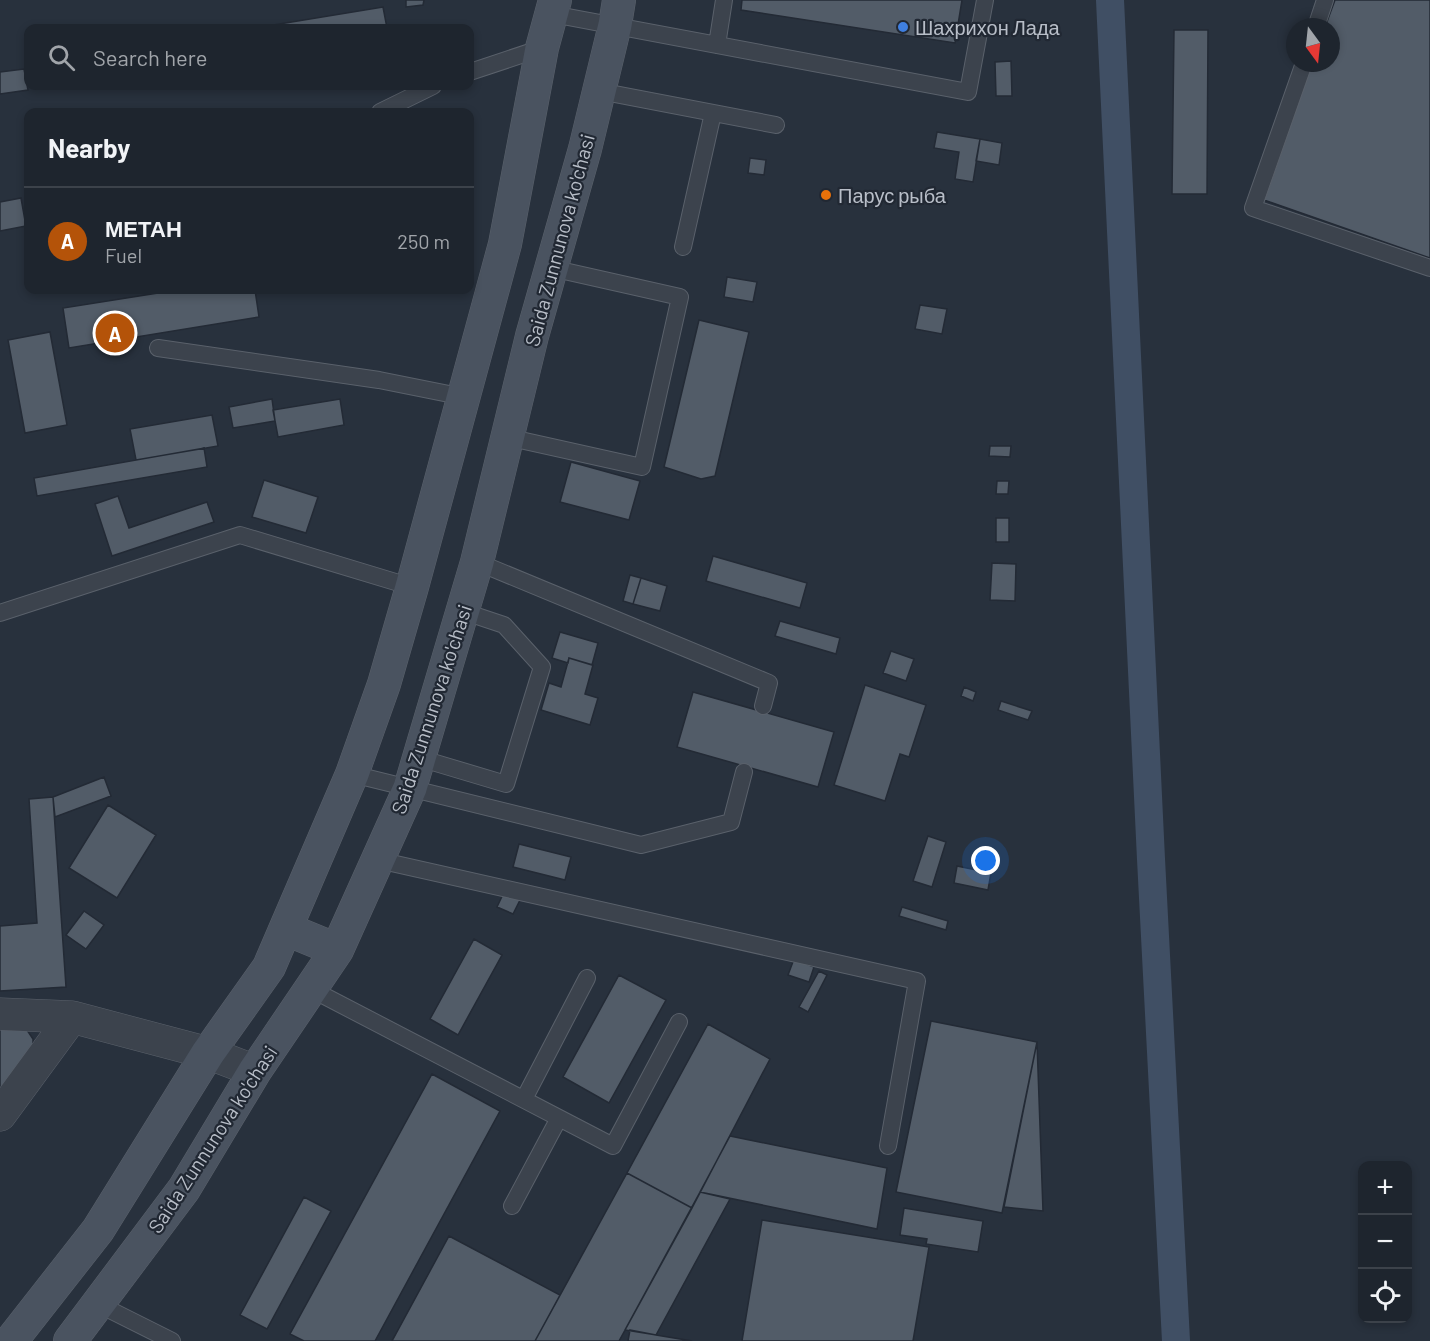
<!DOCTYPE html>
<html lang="en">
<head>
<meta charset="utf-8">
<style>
	:root { --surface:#1e252e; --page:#2b313a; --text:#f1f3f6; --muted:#a1a5aa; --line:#3c424a; --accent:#b45309 }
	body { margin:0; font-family:Barlow,sans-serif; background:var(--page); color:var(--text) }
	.controls { position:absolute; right:18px; bottom:18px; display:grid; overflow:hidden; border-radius:12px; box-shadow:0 3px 9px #0003 }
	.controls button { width:54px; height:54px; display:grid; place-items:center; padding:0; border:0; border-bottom:2px solid var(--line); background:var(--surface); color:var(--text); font:30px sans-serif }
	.compass { position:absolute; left:1286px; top:18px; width:54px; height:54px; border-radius:50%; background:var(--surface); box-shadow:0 3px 9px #0003; rotate:165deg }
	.you { position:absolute; left:986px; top:861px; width:21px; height:21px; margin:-15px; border:4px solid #fff; border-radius:50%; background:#1a73e8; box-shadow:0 0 0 9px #1a73e833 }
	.badge { display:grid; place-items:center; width:39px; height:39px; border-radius:50%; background:var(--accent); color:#fff; font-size:20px; font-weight:700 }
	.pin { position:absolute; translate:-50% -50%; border:3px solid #fff; box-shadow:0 2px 6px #0006 }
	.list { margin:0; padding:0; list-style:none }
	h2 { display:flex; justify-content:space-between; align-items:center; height:78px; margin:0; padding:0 24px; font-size:26px }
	h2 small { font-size:20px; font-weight:400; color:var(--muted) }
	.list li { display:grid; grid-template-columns:39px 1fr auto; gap:18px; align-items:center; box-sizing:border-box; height:108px; padding:0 24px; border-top:2px solid var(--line) }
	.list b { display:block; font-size:22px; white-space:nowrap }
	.list p { margin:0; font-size:20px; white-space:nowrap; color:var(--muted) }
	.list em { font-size:20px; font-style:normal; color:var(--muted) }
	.icon { flex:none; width:33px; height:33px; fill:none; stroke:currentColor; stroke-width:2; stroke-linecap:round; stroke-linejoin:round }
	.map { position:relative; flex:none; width:1430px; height:1341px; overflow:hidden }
	.search { position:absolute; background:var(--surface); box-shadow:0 3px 9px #0003; left:24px; top:24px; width:450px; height:66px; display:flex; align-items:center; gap:15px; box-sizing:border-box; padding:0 21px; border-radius:12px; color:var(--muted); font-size:22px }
	.panel { position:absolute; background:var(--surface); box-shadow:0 3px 9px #0003; left:24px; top:108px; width:450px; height:186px; border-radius:12px }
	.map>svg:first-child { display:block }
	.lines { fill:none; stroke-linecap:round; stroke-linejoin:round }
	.canal { stroke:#404f64; stroke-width:28 }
	.building { fill:#525c68; stroke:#232a35; stroke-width:1.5 }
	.service-casing { stroke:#5a616b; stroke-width:18 }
	.minor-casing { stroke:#5a616b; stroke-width:33 }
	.secondary-casing { stroke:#5a616b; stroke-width:34 }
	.service { stroke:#3c434d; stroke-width:16 }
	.minor { stroke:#3c434d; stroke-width:32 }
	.secondary { stroke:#4a5360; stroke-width:33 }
	.shop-dot { fill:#3f7fe0; stroke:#212833; stroke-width:2 }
	.food-dot { fill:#e8710a; stroke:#212833; stroke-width:2 }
	.labels { text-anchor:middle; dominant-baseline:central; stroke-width:4.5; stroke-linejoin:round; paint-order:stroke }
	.poi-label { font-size:20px; fill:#b8bec8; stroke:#212833; text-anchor:start }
	.street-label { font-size:20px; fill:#b8bec8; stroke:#212833 }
</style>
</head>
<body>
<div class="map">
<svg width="1430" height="1341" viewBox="0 0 1430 1341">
	<rect width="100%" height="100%" fill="#28313d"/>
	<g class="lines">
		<path class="canal" d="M1110,0L1151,859L1176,1341"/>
	</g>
	<path class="building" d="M406,0H424L423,5L406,7Z
		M742,0H962L955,43L741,10Z
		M1335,0H1430V258L1264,200L1312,63H1331V27H1325Z
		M383,7L387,28H255Z
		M1174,30H1208L1207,194H1172Z
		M1011,61L1012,96H996L995,62Z
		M24,69L28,90L0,94V72Z
		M937,132L980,139L973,182L955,179L959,152L934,148Z
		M980,139L1002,143L999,165L976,161Z
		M750,158L766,160L764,175L748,173Z
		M21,198L26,226L0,231V202Z
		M727,277L757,282L753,302L724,297Z
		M177,290H255L259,317L69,348L63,308Z
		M920,305L947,309L942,334L915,329Z
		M699,320L749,332L715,476L701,479L664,467Z
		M50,332L67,425L25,433L8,340Z
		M272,399L275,421L233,428L229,407Z
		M340,399L344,425L278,437L273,410Z
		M212,415L218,446L136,460L130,429Z
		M990,446H1011L1010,457L989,456Z
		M204,448L207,467L37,496L34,478Z
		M571,462L640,481L629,520L560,502Z
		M264,480L318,497L306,533L252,517Z
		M997,481H1009L1008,494H996Z
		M118,496L129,528L207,502L214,522L112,556L95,504Z
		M996,518H1009V542H996Z
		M713,556L807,583L800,608L706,581Z
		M992,563L1016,564L1015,601L990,600Z
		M630,575L641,578L633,604L623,601Z
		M641,578L667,586L660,611L633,604Z
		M780,621L840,638L836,654L775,636Z
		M560,632L598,643L592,665L569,658L568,663L552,658Z
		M891,651L914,659L906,681L883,673Z
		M569,658L593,665L585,694L598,698L590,725L541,710L549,683L561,687Z
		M865,685L926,705L909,757L900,754L885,801L834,785Z
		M964,687L976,692L973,701L961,696Z
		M693,692L834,732L818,787L677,747Z
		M1001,701L1032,711L1028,720L998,710Z
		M104,777L111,796L55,817L53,797Z
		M53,797L66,987L0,991V926L37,923L29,799Z
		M108,805L156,835L117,898L69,868Z
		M928,836L946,842L932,887L913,881Z
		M519,844L571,857L565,880L513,867Z
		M957,866L991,873L988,890L954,883Z
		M505,890L521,898L513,914L497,907Z
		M902,907L948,921L946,930L899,916Z
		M84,911L104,925L86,949L66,935Z
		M474,939L502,955L458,1035L430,1019Z
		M794,959L814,967L809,982L788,975Z
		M819,971L827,975L808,1012L799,1007Z
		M619,975L666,1000L609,1103L563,1077Z
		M931,1021L1037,1042L1002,1213L896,1192Z
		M0,1024L25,1027L33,1039V1049L0,1093Z
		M708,1024L770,1059L692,1208L627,1173Z
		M1037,1042L1043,1211L1004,1207Z
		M432,1074L500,1111L375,1341H304L290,1334Z
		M730,1136L887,1168L877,1229L700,1192Z
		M627,1173L692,1208L619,1341H535Z
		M700,1192L730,1199L656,1335L625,1330Z
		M304,1197L331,1211L267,1329L240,1315Z
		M904,1208L983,1221L978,1252L926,1244L927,1239L900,1235Z
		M762,1220L929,1247L913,1341H742Z
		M449,1236L560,1295L535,1341H392Z
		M630,1330L656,1335L692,1341H628Z"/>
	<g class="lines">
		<g class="service-casing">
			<path id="service" d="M552,14L968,92L985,0
				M1316,27L1325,0
				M717,45L724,0
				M1304,63L1253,208L1430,268
				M470,72L542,48
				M599,91L776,125
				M380,112L433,86
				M683,247L713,113
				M158,348L379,380L464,397
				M507,437L642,467L680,297L551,268
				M477,562L769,683L763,706
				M0,613L240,535L412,587
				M419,758L506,784L542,667L504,625L462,611
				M352,774L641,845L731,822L744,772
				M378,860L917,981L888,1146
				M311,989L613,1146L679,1022
				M524,1099L587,978
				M512,1206L559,1118
				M98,1304L172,1341"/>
		</g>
		<g class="minor-casing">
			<path id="minor" d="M0,1014L72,1017
				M0,1115L72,1017L208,1053L255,1071"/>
		</g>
		<g class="secondary-casing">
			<path id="secondary" d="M286,929L337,950
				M11,1341L98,1230L208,1053L269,967L352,774L384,684L412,587L505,244L542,48L555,0
				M70,1341L184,1189L255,1071L337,950L410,788L477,562L532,336L585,149L615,25L619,0"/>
		</g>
		<use href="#service" class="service"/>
		<use href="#minor" class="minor"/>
		<use href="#secondary" class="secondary"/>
	</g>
	<circle class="shop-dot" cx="903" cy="27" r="6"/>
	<circle class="food-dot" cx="826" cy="195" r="6"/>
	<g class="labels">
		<g class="poi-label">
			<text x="915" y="27">Шахрихон Лада</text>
			<text x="838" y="195">Парус рыба</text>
		</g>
		<g class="street-label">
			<text transform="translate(559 240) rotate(-75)">Saida Zunnunova ko'chasi</text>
			<text transform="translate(431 709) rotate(-72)">Saida Zunnunova ko'chasi</text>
			<text transform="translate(212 1139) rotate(-57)">Saida Zunnunova ko'chasi</text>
		</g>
	</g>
</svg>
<div class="controls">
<button>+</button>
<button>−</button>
<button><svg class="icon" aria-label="locate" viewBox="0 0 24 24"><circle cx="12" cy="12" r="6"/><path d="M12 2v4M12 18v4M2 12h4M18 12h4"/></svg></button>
</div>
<svg class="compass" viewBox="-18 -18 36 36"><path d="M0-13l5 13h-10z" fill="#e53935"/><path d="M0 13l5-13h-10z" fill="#a1a5aa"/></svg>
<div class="you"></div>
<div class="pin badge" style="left:115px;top:333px">A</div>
<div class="search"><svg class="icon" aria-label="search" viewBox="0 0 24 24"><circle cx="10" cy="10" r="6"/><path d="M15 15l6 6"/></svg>Search here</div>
<section class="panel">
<h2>Nearby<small></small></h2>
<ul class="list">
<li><span class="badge">A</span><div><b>МЕТАН</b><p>Fuel</p></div><em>250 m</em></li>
</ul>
</section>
</div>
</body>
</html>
